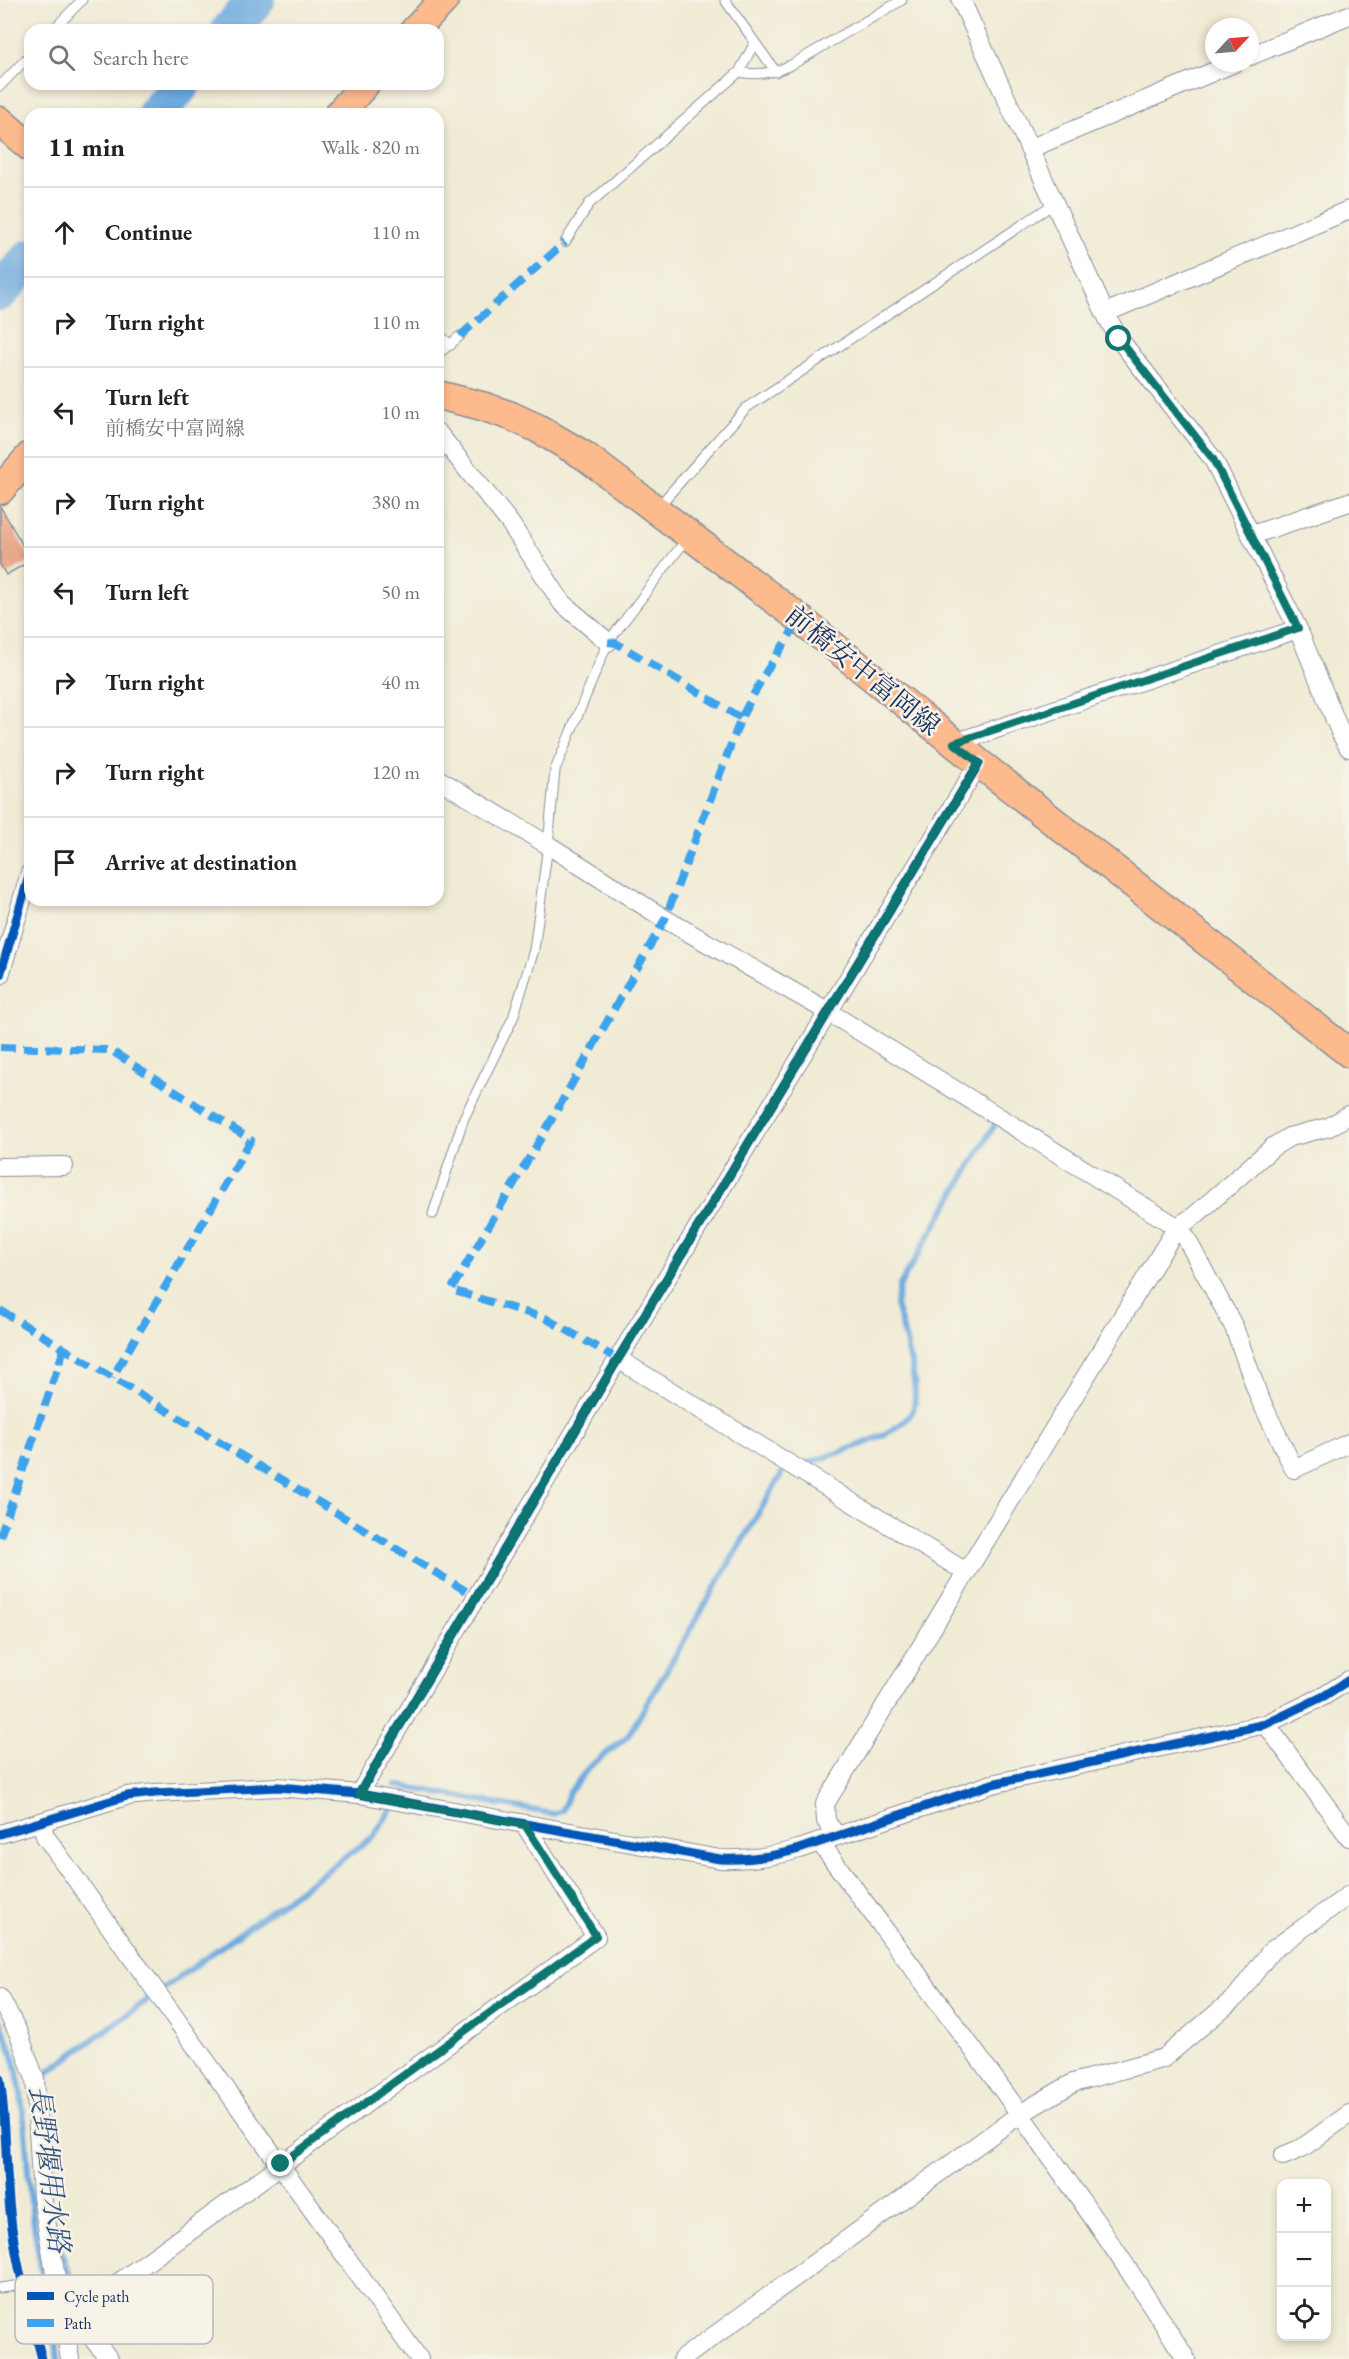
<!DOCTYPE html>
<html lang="en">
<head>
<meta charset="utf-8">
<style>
	:root { --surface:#fff; --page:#f2f2f2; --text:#222; --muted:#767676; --line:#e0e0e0 }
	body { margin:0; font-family:"EB Garamond","Noto Serif JP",serif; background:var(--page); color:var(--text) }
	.controls { position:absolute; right:18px; bottom:18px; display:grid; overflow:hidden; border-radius:12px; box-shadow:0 3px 9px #0003 }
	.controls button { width:54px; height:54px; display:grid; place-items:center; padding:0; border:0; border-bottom:2px solid var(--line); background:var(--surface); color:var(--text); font:30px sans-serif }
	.compass { position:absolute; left:1205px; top:18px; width:54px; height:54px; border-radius:50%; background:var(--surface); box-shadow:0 3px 9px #0003; rotate:64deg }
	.stop { position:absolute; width:18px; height:18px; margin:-14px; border:4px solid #0f766e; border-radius:50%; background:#fff }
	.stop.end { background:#0f766e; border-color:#fff; box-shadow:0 2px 6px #0008 }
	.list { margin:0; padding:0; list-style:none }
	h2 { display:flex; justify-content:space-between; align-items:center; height:78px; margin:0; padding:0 24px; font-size:26px }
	h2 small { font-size:20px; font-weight:400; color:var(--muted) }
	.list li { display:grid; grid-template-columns:39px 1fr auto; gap:18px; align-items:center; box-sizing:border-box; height:90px; padding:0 24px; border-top:2px solid var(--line) }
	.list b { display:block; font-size:22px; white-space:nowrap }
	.list p { margin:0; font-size:20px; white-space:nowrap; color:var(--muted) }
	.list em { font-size:20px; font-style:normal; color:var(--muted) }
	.icon { flex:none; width:33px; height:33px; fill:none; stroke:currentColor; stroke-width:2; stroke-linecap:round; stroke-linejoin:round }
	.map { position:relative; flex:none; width:1349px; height:2359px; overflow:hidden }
	.search { position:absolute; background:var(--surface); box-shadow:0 3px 9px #0003; left:24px; top:24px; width:420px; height:66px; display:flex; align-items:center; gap:15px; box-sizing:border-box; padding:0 21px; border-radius:18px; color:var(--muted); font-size:22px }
	.panel { position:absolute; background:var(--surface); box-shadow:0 3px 9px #0003; left:24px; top:108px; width:420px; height:798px; border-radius:18px }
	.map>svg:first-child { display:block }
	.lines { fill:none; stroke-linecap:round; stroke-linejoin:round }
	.stream { stroke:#6daadf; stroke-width:6 }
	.river { stroke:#6daadf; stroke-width:38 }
	.building { fill:#e8a98a }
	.service-casing { stroke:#868d99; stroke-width:11 }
	.minor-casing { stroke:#868d99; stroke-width:20 }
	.primary-casing { stroke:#868d99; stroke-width:31 }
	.service { stroke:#fff; stroke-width:9 }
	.minor { stroke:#fff; stroke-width:18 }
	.primary { stroke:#fcba8d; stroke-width:28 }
	.quiet { stroke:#3da3ed; stroke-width:8; stroke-dasharray:15 8; stroke-linecap:butt }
	.cycleway-casing { stroke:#f7f3e8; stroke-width:13 }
	.cycleway { stroke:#0057b8; stroke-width:9 }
	.route { stroke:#0f766e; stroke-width:8 }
	.labels { text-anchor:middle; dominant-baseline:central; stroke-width:5; stroke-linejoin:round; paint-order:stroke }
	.street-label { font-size:27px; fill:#1b2f5e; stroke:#f7f3e8 }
	.water-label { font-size:28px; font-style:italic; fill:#345485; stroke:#f7f3e8 }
	.key { fill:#f7f3e8; stroke:#b5b8bf; stroke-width:1.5 }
	.key-label { font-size:16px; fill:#1b2f5e }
</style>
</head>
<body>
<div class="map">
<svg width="1349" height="2359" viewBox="0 0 1349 2359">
	<rect width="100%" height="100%" fill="#f7f3e8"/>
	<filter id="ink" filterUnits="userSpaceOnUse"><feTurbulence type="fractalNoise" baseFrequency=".0167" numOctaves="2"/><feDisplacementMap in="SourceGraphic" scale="12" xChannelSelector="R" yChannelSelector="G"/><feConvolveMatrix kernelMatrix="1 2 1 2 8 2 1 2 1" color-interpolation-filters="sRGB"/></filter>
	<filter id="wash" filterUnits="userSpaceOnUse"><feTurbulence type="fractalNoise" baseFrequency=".008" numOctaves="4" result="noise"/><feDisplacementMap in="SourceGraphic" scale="24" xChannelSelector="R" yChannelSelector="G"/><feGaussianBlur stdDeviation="1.35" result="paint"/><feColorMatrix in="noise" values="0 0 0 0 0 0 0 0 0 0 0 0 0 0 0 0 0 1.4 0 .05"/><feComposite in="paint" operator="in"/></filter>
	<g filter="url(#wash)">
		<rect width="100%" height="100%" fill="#f0ebd4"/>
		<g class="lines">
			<path class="stream" d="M806,1464C832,1454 898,1437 912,1412C923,1394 902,1326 896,1305L900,1285L994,1126
				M396,1785L553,1814L562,1811L569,1793L588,1768L628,1736L782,1473
				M0,2022C29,2080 23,2147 32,2210C38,2260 49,2310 58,2359
				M48,2146L45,2074L373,1837L391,1809
				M59,2248L78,2295"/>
			<path class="river" d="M230,30L256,0
				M156,114L182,84
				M0,292L30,258"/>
		</g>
		<g id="blocks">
			<path class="building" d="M0,506L30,558V561L6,575L0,564Z"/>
		</g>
	</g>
	<g filter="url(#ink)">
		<use href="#blocks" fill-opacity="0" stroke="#868d99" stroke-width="1.5"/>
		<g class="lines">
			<g class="service-casing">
				<path id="service" d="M725,0L776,72
					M53,30L82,0
					M739,72C758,76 774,73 791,65L902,0
					M0,86L30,55
					M565,242L589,204L739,72L754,44
					M438,334L451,345
					M438,354L460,336
					M657,508L746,408L1055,203
					M433,1214L463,1120L513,1018L534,950L548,845L555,770L608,642L688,537
					M0,2079C7,2123 5,2167 10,2211C15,2261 29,2310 42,2359
					M0,2288L22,2285"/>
			</g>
			<g class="minor-casing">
				<path id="minor" d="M961,0L1105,313L1119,339L1213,459L1298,629L1341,734L1349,748
					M1250,56L1349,15
					M1029,149L1234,63
					M1105,313L1349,210
					M438,433L510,523L562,603L608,642
					M1252,535L1349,502
					M954,743L1298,629
					M438,779L548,845L665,919L827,1011L1177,1227L1185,1236L1234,1327L1259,1397L1294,1469L1349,1443
					M0,975L30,873
					M0,1167L64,1166
					M618,1359L966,1572
					M1266,1724L1349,1837
					M359,1794L618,1359L979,763
					M42,1823L45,1836L419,2359
					M0,1834L127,1796L155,1793L278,1787L359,1794L720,1859C748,1860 772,1857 799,1849L992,1784L1266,1724L1324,1696L1349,1680
					M837,1836L826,1821L825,1804L1177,1227L1193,1217L1273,1147L1289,1137L1329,1127L1349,1115
					M819,1841C945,2012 1074,2180 1186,2359
					M0,1998L19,2034L35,2079L42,2197L70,2359
					M1283,2156L1302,2148L1349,2114
					M74,2315L109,2359
					M63,2317L74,2315L596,1937L525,1825
					M682,2359L1020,2114L1073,2083L1164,2058L1237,1996L1271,1951L1349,1895"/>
			</g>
			<g class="primary-casing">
				<path id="primary" d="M415,30L444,0
					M339,114L365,84
					M0,121L30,147
					M438,395L482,406L511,416L537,428L585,456L800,619L979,763L1349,1053
					M0,490L30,456"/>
			</g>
			<use href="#service" class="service"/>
			<use href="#minor" class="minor"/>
			<use href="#primary" class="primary"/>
			<path class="quiet" d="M460,336L565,242
				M608,642L616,643L741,718
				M0,1047L110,1050L251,1140L112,1378
				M0,1310L476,1597
				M618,1359L545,1318L451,1290L548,1126L665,919L741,718L764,675L800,619
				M0,1537L64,1349"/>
			<g class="cycleway-casing">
				<path id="cycleway" d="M0,975L30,873
					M359,1794L618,1359L979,763
					M0,1834L127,1796L155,1793L278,1787L359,1794L720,1859C748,1860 772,1857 799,1849L992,1784L1266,1724L1324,1696L1349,1680
					M0,2079C7,2123 5,2167 10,2211C15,2261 29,2310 42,2359"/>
			</g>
			<use href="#cycleway" class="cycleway"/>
		</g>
	</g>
	<g class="lines" filter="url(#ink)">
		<path class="route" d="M281,2164L596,1936L525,1825L359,1794L618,1359L979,763L954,743L1298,628L1213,459L1119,339"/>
	</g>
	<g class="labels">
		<g class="street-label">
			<text transform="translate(863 670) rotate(39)">前橋安中富岡線</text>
		</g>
		<g class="water-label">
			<text transform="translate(50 2169) rotate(83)">長野堰用水路</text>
		</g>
	</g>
	<rect x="15" y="2275" width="198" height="69" rx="9" class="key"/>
	<rect x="27" y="2292" width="27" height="8" fill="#0057b8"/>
	<rect x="27" y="2319" width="27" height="8" fill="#3da3ed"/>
	<g class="key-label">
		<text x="64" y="2302">Cycle path</text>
		<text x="64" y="2329">Path</text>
	</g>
</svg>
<div class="controls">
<button>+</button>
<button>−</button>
<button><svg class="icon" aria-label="locate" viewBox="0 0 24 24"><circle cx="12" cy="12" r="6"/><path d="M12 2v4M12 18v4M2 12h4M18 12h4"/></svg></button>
</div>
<svg class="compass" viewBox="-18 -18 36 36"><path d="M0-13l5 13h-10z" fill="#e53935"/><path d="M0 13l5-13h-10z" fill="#767676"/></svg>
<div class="stop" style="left:1119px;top:339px"></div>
<div class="stop end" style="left:281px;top:2164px"></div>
<div class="search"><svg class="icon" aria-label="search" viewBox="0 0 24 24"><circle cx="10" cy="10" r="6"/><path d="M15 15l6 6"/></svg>Search here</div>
<section class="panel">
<h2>11 min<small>Walk · 820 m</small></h2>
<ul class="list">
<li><svg class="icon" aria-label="ahead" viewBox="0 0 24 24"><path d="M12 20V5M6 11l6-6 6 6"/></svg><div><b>Continue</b></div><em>110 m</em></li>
<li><svg class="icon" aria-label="right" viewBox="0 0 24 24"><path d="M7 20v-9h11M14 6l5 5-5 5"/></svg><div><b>Turn right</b></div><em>110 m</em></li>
<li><svg class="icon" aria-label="left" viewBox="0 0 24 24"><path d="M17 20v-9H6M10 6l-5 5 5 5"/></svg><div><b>Turn left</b><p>前橋安中富岡線</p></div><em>10 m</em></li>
<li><svg class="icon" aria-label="right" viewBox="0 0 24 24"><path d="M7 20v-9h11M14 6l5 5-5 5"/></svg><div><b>Turn right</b></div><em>380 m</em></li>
<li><svg class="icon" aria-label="left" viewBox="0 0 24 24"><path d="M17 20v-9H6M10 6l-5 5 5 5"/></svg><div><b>Turn left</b></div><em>50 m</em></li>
<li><svg class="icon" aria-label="right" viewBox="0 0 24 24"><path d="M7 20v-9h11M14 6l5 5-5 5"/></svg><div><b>Turn right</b></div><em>40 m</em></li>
<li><svg class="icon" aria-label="right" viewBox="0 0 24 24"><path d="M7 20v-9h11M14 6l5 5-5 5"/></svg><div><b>Turn right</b></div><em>120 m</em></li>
<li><svg class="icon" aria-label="arrive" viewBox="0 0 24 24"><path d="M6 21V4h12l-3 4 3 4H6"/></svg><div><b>Arrive at destination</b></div></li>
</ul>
</section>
</div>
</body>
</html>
